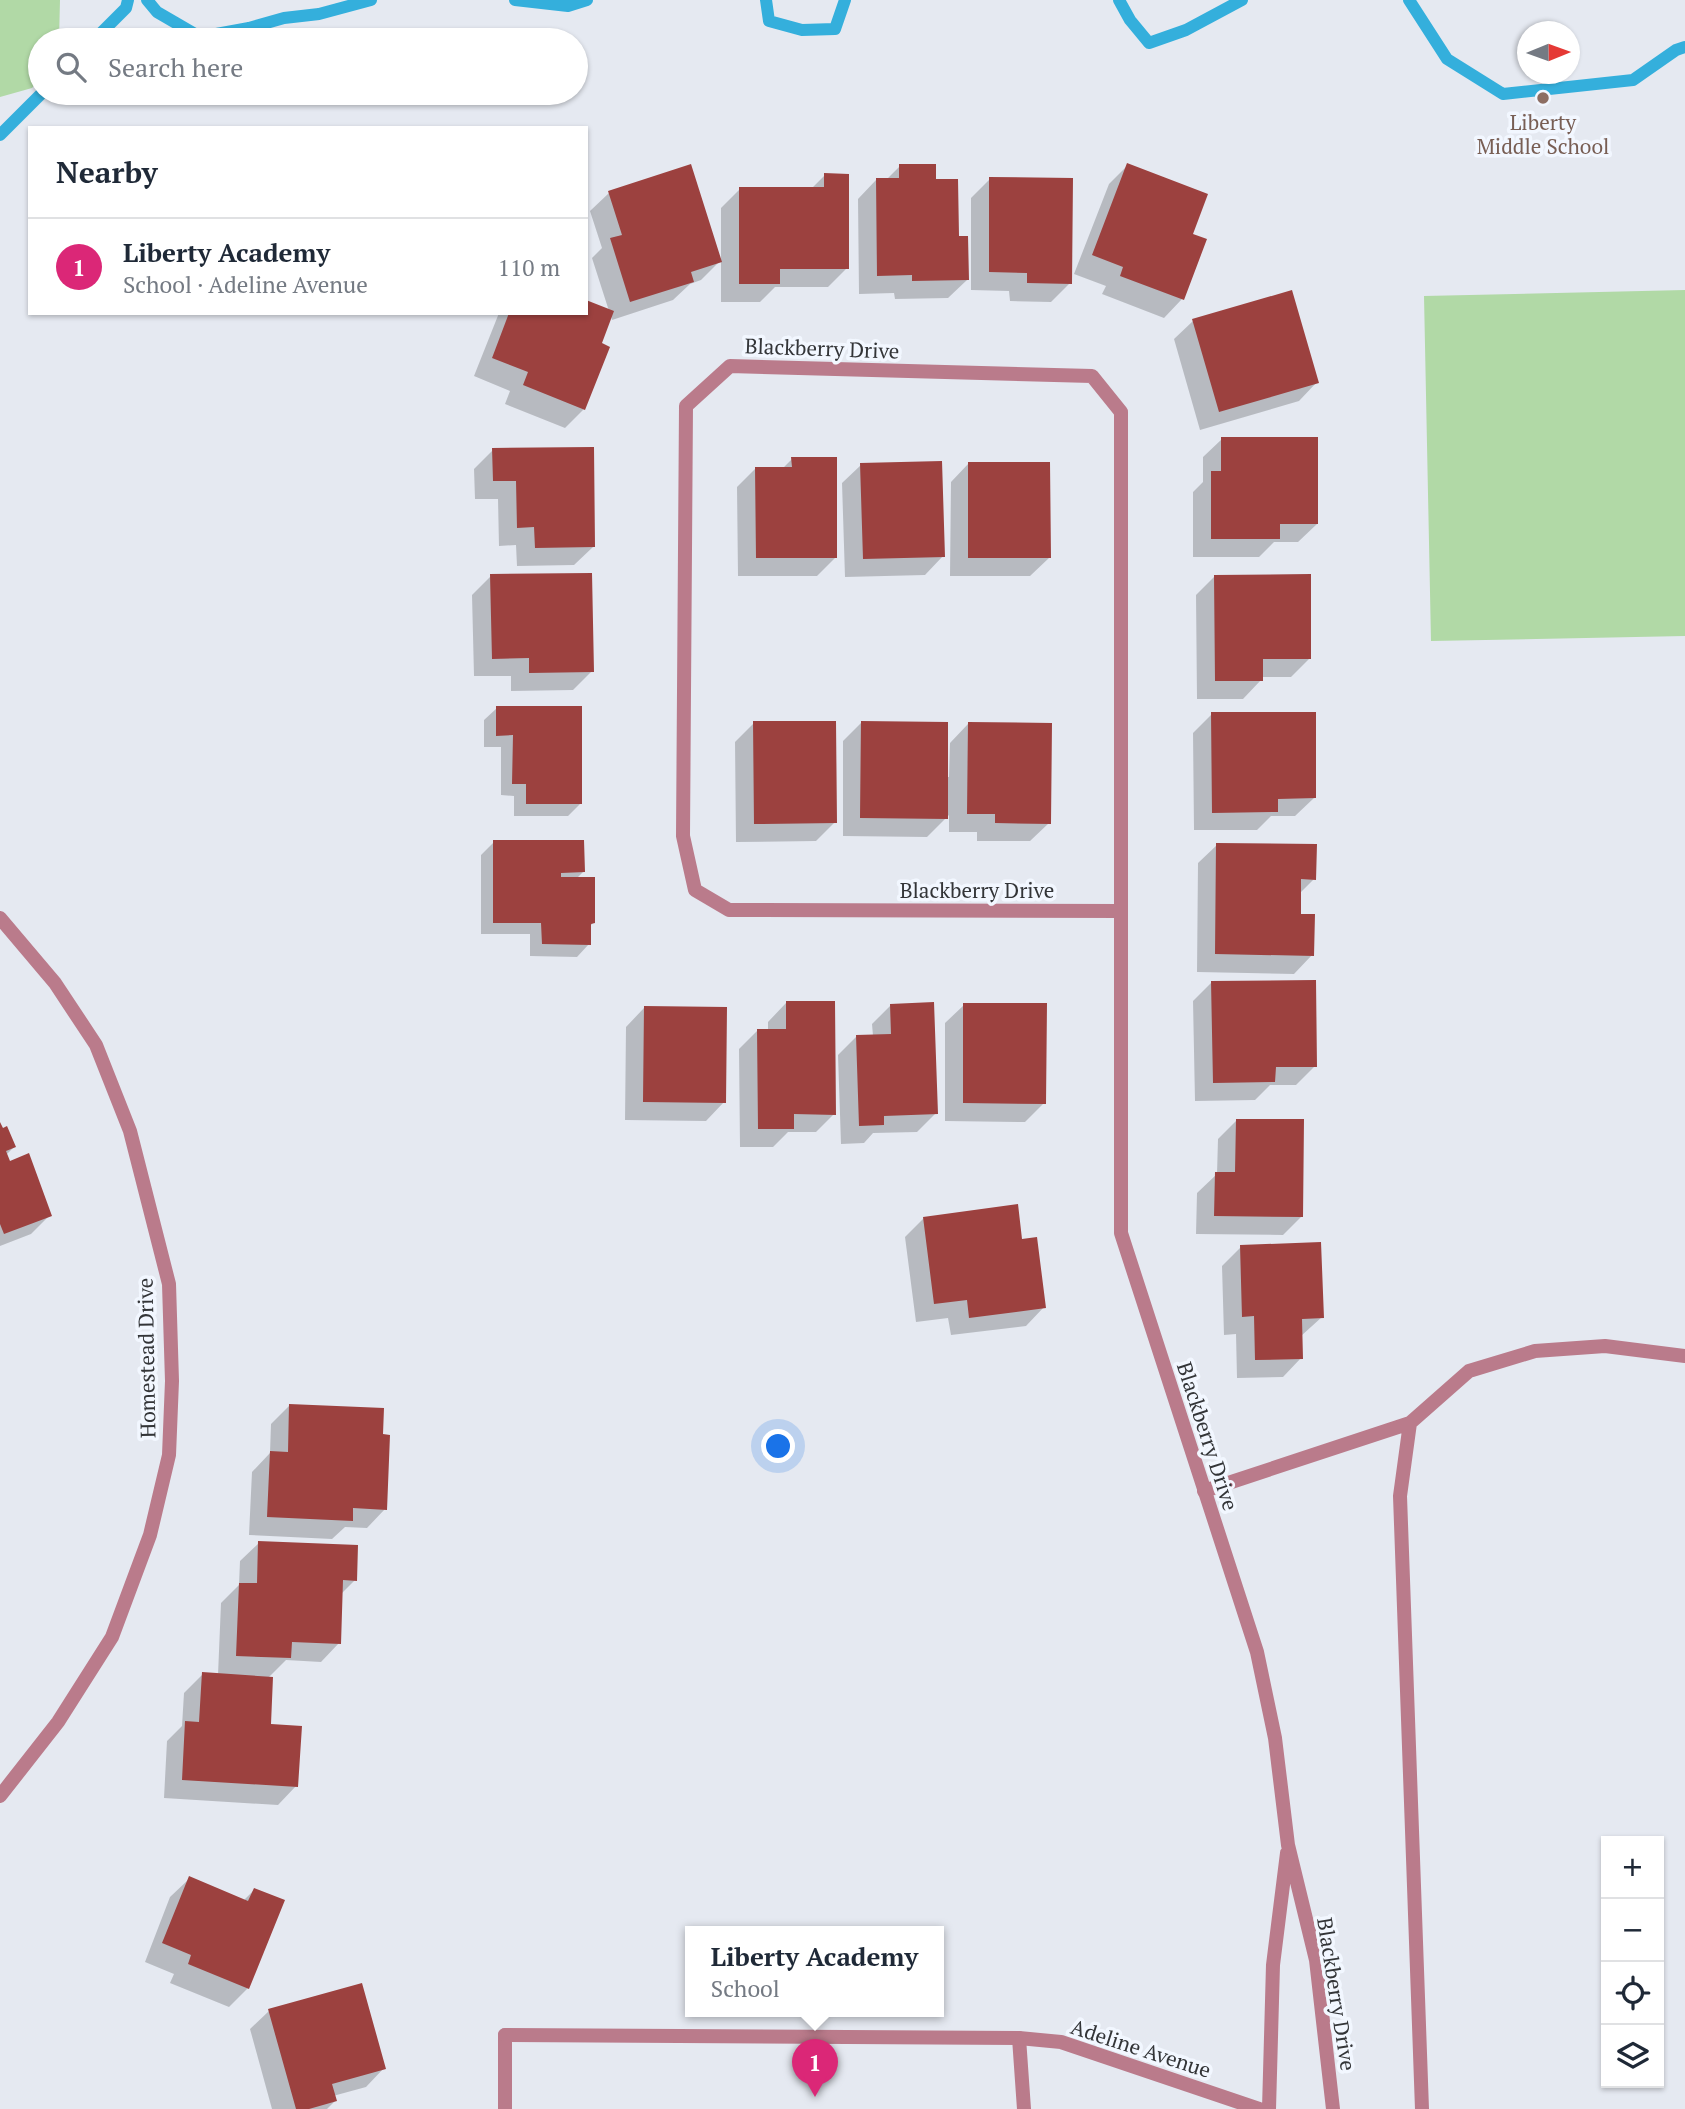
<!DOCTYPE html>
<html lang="en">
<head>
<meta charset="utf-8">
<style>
	:root { --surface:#fff; --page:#f2f2f3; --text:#1f2937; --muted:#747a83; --line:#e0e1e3; --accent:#db2777 }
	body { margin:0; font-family:"PT Serif",serif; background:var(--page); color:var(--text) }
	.controls { position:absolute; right:21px; bottom:21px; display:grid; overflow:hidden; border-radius:0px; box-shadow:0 2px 5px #0004 }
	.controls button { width:63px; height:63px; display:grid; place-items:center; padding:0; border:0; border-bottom:2px solid var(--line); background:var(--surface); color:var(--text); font:35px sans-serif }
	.compass { position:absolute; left:1517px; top:21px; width:63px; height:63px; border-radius:50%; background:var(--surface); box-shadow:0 2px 5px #0004; rotate:89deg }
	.you { position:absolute; left:779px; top:1447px; width:24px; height:24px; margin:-18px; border:5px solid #fff; border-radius:50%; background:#1a73e8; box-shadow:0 0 0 10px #1a73e833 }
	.badge { display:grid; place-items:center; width:46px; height:46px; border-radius:50%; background:var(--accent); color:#fff; font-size:23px; font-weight:700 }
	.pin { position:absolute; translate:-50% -58px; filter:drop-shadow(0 2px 4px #0008) }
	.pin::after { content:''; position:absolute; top:37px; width:24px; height:21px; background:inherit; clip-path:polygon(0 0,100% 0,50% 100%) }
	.popup { position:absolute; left:685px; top:1926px; width:259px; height:91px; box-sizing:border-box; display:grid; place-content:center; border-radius:0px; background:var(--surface); filter:drop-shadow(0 2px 5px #0005); font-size:23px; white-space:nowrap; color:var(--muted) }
	.popup b { font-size:26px; color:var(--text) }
	.popup::after { content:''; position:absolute; left:50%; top:100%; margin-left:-14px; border:14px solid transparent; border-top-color:var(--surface) }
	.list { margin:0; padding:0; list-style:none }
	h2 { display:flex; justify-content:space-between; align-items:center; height:91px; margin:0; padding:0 28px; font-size:30px }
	h2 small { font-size:23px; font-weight:400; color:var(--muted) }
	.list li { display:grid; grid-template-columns:46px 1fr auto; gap:21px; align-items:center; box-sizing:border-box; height:98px; padding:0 28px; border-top:2px solid var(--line) }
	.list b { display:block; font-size:26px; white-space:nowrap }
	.list p { margin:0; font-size:23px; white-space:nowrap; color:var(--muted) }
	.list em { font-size:23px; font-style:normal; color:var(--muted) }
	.icon { flex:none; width:38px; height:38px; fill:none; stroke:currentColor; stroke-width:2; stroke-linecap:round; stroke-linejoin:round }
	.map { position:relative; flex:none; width:1685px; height:2109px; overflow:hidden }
	.search { position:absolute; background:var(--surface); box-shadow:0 2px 5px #0004; left:28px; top:28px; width:560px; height:77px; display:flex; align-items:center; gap:18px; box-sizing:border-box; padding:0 24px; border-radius:38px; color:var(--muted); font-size:26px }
	.panel { position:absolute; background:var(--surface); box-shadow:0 2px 5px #0004; left:28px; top:126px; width:560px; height:189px; border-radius:0px }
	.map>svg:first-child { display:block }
	.green { fill:#b1d9a6 }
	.shadow { fill:#0003 }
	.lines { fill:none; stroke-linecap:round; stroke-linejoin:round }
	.stream { stroke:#34afdc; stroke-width:12 }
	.building { fill:#9c413f }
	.service { stroke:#ba7b8b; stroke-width:14 }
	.minor { stroke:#ba7b8b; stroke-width:14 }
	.education-dot { fill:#8d6e63; stroke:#f2f7ff; stroke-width:2.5 }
	.labels { text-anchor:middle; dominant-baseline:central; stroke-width:7; stroke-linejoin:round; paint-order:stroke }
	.education-label { font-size:21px; fill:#785e54; stroke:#f2f7ff }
	.street-label { font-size:21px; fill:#333538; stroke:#f2f7ff }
</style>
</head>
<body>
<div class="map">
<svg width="1685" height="2109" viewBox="0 0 1685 2109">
	<rect width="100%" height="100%" fill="#e5e9f1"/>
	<path class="green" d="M0,0H60L59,40H40V79L32,88L0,97Z
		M1685,290V636L1431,641L1424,296Z"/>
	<path class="shadow" d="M1128,165L1191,235L1182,299L1164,318L1102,294L1106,286L1074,274L1109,184Z
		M900,166L935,181L958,238L967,280L948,298L895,299L894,293L859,294L858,199L876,180H886Z
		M825,175L847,268L828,287H775L760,302H721V208L740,189H811Z
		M990,179L1070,283L1051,302L1010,301L1009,291L971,290V198Z
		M609,193L720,261L701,280L690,284L673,300L612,320L611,316L600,344L584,409L565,428L505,404L510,391L474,376L499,313H586L609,311L592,258L602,248L590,211Z
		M1193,321L1317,382L1299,401L1200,430L1174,339Z
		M1222,439L1317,524L1298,542H1274L1259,557H1193V492L1203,482V457Z
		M493,450L593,547L574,565L517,566L516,545L499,546L498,499H475L474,469Z
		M792,459L836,557L817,576H738L737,487L755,469H782Z
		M969,463L1049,558L1030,576H950L951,482Z
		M861,465L943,556L925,575L845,577L842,483Z
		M491,576L592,671L573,690L511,691V676H474L472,595Z
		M1215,576L1310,658L1291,677H1261V680L1243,699H1197L1196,595Z
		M497,708L580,804L568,816H514V796L501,795V747H484V720Z
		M1212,714L1314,798L1295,816H1271L1257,830H1194L1193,733Z
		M754,723L835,822L816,841L736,842L735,742Z
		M861,723L946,777H949L950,743L968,724L1049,823L1030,841H977V832H949V815L927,837L843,836V741Z
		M494,842L583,872L576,879L593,923L589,927V944L577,957L530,956V934H481V855Z
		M1217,845L1314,879L1299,894V915L1312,955L1294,974L1197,972L1198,863Z
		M1212,982L1315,1066L1296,1085H1270L1255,1100L1195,1101L1193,1001Z
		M786,1003L834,1114L816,1132H788L773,1147H740L739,1049L758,1030H768V1022Z
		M891,1005L936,1113L917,1132L873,1133L864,1143L841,1144L838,1055L856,1037L873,1036L872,1024Z
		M964,1005L1044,1103L1025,1122L945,1121V1023Z
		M644,1008L724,1102L706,1121L625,1120L626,1027Z
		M1236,1121L1302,1216L1283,1235L1196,1234L1197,1193L1217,1174L1218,1139Z
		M0,1126L14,1147L6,1155L9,1163L50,1215L31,1234L0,1246Z
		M924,1218L1020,1241L1044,1307L1026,1326L951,1335L948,1318L916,1322L905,1237Z
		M1241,1247L1322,1317L1301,1336V1358L1283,1377L1237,1378L1236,1334L1224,1335L1222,1266Z
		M290,1405L385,1509L367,1528L345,1527L332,1539L249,1535L252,1472L270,1453L271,1424Z
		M259,1543L355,1580L341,1594L339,1643L321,1662L286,1660L268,1678L269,1726L296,1786L278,1805L164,1798L167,1741L182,1726L184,1693L203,1674L218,1675L221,1603L239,1585L240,1561Z
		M189,1879L243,1901L254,1890L248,1988L229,2007L170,1983L174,1974L145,1962L170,1897Z
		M269,2011L384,2068L366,2087L333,2096L335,2101L327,2109H272L250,2029Z"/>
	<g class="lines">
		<path class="stream" d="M147,0L157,12L200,37L249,28L284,18L319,14L371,0
			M515,0L568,6L587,0
			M766,0L769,21L802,30L835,29L845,0
			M1119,0L1130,20L1149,43L1186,30L1242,0
			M1409,0L1447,59L1503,94L1633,80L1676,50L1685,47
			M94,40L126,8L128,0
			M0,135L42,93"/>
	</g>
	<path class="building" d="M1127,163L1208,194L1193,234L1207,239L1184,300L1120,276L1123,267L1092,255Z
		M691,164L722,262L691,272L694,282L630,302L610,238L622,235L608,191Z
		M899,164H936V179H958L959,236H968L969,280L912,281V275L877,276L876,178H899Z
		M824,173L849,174V269H780V284H739V187H824Z
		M989,177L1073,178L1072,284L1027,283V273L989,272Z
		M1292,290L1319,383L1219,412L1192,319Z
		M586,300L614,311L602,343L610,347L585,410L523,385L528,372L492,358L509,313H586Z
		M1221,437H1318V524H1280V539H1211V471H1221Z
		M594,447L595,547L535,548L534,527L517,528L516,481H493L492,448Z
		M791,457H837V558H756L755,467H792Z
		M942,461L945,557L863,559L860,463Z
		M968,462H1050L1051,558H968Z
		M592,573L594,672L529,673V658L492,659L490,574Z
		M1311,574V659H1263V681H1215L1214,575Z
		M496,706H582V804H526V784H512L513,735L496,736Z
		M1211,712H1316V798L1278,799V812L1212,813Z
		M753,721H836L837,823L754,824Z
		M861,721L948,722V819L860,818Z
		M968,722L1052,723L1051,824L995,823V814H967Z
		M493,840H584L585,872L561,873V877H595V923L591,924V945L542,944L541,923H493Z
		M1216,843L1317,844L1316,880L1301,879V914H1315L1314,956L1215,954Z
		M1316,980L1317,1067H1276L1275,1082L1213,1083L1211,981Z
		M786,1001H835L836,1115L794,1114V1129H758L757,1029H786Z
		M934,1002L938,1114L884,1116V1125L859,1126L856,1035L891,1034L890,1004Z
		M963,1003H1047L1046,1104L963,1103Z
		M644,1006L727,1007L726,1103L643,1102Z
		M1236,1119H1304L1303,1217L1214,1216L1215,1172H1235Z
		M0,1122L3,1128L7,1126L16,1147L6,1151L10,1161L29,1153L52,1216L4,1234L0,1224Z
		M1018,1204L1022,1239L1037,1237L1046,1308L969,1318L967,1300L934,1304L923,1217Z
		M1321,1242L1324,1318L1302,1319L1303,1359L1255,1360L1254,1316L1242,1317L1240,1245Z
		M289,1404L384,1408L383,1434L390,1435L387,1510L353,1508V1521L267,1517L270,1451L288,1452Z
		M258,1541L358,1545L357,1581L343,1580L341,1644L292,1642L291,1658L236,1656L239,1583H257Z
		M202,1672L273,1677L271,1724L302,1726L298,1787L182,1780L185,1721L199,1722Z
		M189,1876L248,1901L254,1888L285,1900L249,1989L188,1964L191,1955L162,1943Z
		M362,1983L386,2069L332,2084L337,2101L309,2109H296L268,2009Z"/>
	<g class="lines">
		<path class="service" d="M1410,1423L1400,1496L1422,2109
			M1204,1491L1410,1423L1469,1371L1535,1351L1605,1346L1685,1356
			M505,2035V2109
			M1019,2038L1024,2109"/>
		<path class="minor" d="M1121,911L729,910L695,890L683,836L686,406L730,366L1092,376L1121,412V1233L1257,1652L1275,1738L1288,1845L1316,1960L1333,2109
			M0,918L55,983L96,1045L130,1131L169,1284L172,1381L169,1455L150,1535L112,1637L58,1722L0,1796
			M505,2035L1019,2038L1061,2042L1259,2109
			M1269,2109L1273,1965L1287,1853"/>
	</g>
	<circle class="education-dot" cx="1543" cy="98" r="7"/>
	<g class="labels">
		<g class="education-label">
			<text x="1543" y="122">Liberty<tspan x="1543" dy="24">Middle School</tspan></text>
		</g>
		<g class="street-label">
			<text transform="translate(822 348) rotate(2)">Blackberry Drive</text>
			<text x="977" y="890">Blackberry Drive</text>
			<text transform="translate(146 1358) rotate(-91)">Homestead Drive</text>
			<text transform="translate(1208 1436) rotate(72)">Blackberry Drive</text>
			<text transform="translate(1337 1994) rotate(81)">Blackberry Drive</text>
			<text transform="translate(1141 2048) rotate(18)">Adeline Avenue</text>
		</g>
	</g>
</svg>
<div class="controls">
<button>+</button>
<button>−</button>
<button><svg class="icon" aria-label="locate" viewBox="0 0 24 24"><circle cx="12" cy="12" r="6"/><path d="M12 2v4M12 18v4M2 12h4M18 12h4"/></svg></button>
<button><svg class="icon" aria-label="layers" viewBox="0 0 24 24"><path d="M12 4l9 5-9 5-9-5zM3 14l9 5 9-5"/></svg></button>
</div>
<svg class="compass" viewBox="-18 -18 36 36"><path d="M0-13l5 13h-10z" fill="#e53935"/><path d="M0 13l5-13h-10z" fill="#747a83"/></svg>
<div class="you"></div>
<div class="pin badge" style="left:815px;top:2097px">1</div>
<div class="popup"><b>Liberty Academy</b>School</div>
<div class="search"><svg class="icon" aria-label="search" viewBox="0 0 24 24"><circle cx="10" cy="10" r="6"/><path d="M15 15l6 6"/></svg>Search here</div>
<section class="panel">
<h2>Nearby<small></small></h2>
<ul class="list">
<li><span class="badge">1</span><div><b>Liberty Academy</b><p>School · Adeline Avenue</p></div><em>110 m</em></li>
</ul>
</section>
</div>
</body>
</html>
